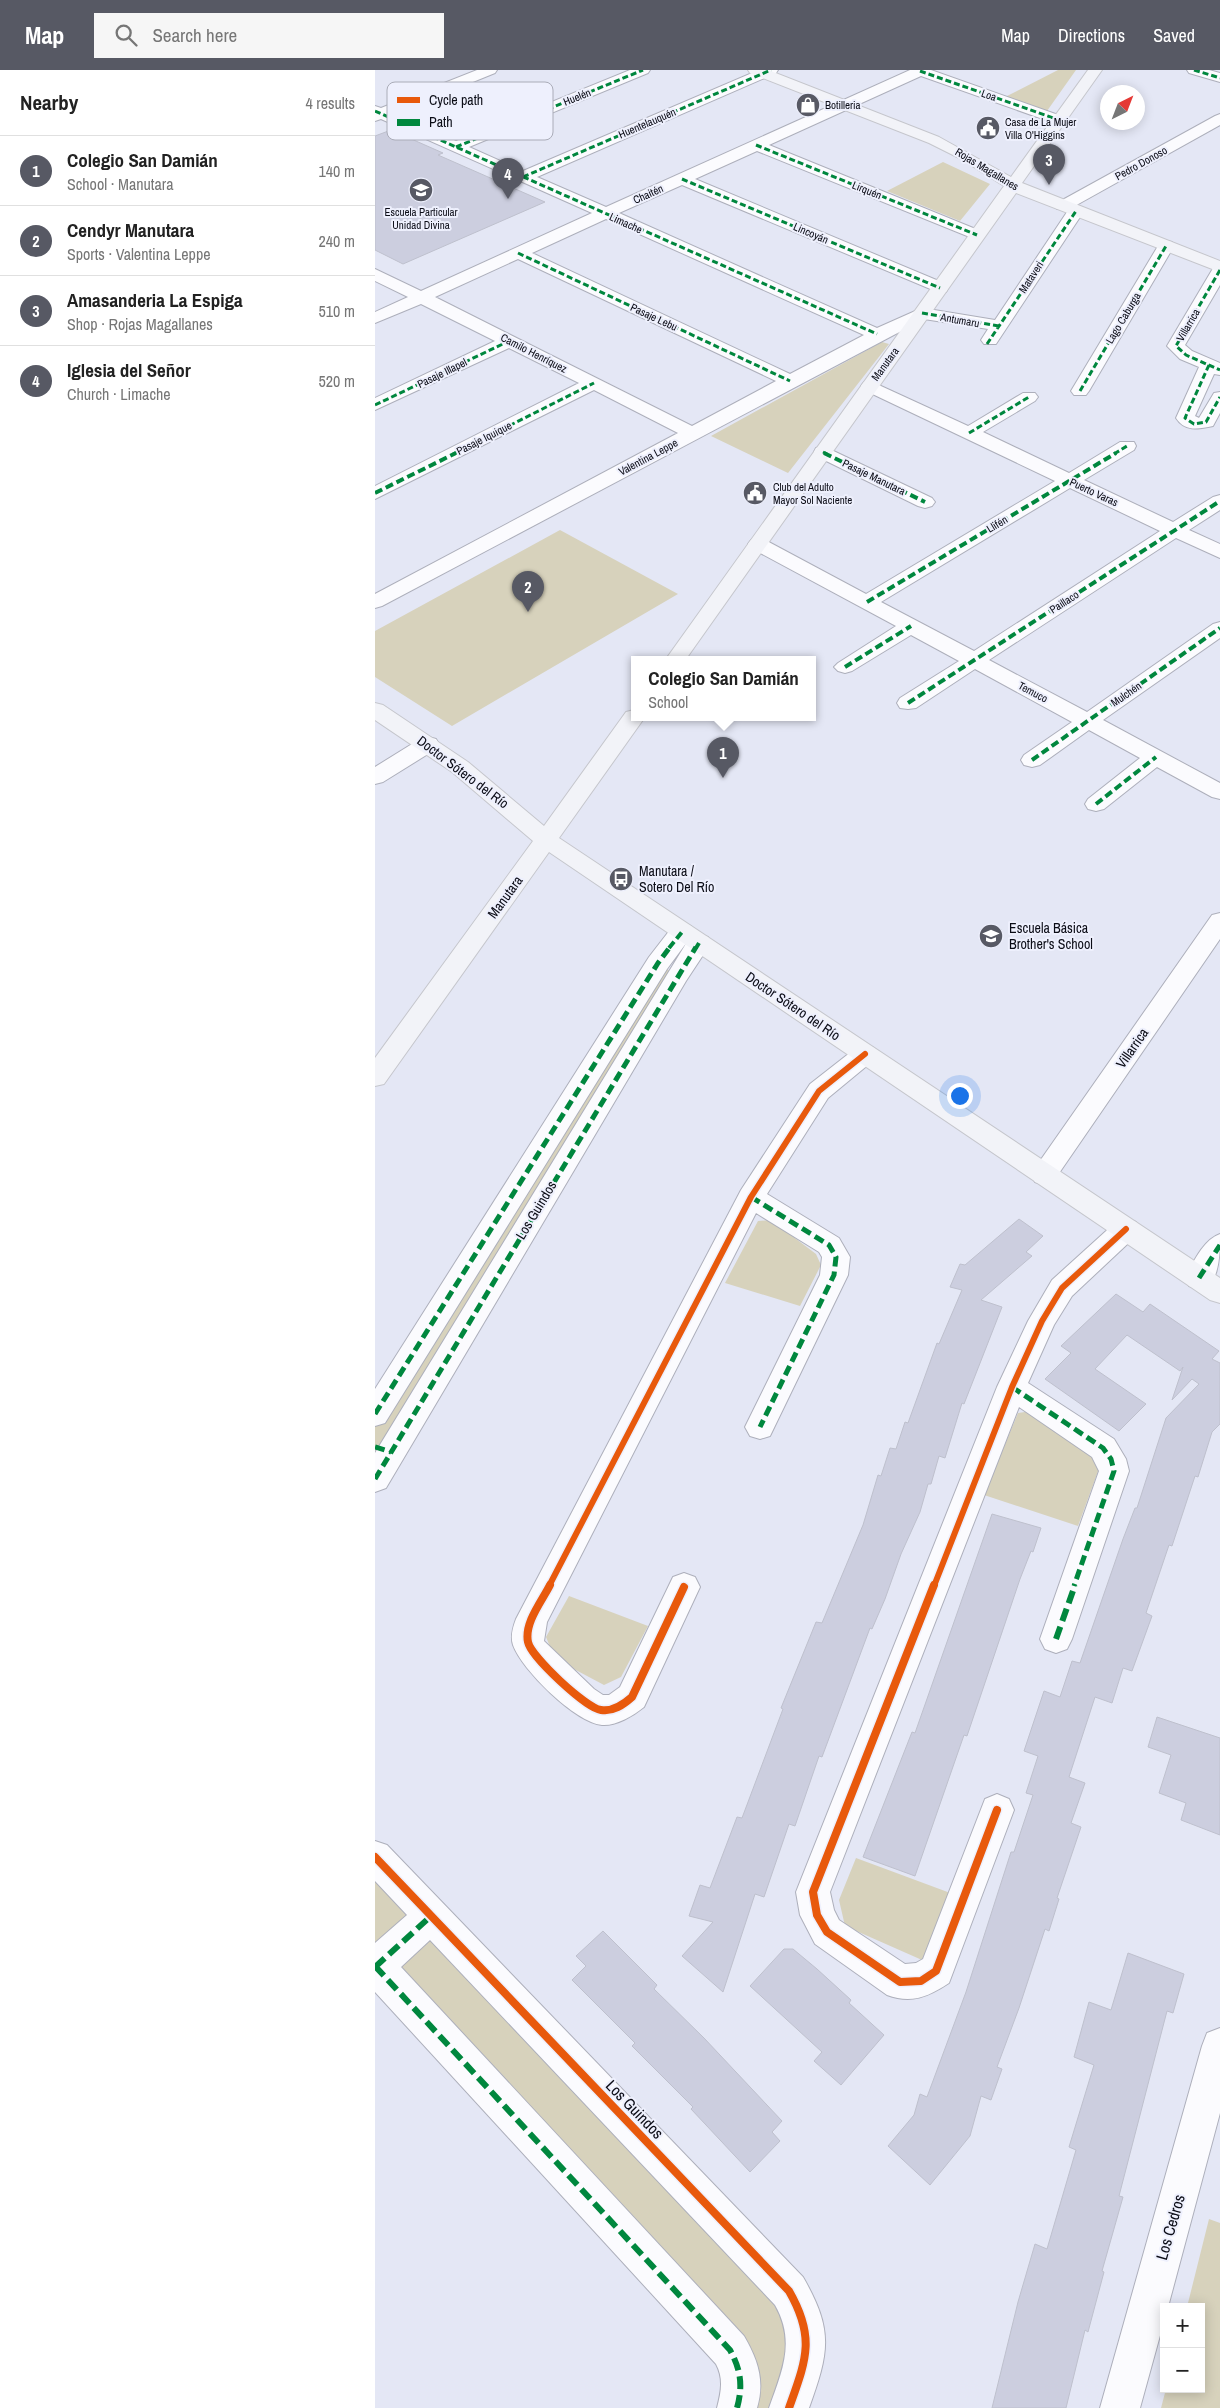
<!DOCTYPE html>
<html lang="en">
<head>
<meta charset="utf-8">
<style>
	:root { --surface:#fff; --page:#f6f6f6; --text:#222; --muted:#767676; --line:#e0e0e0; --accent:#575964 }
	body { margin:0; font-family:"Archivo Narrow",sans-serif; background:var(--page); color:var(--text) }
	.controls { position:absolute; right:15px; bottom:15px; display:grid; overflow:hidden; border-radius:0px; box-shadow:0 2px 12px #0003 }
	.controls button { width:45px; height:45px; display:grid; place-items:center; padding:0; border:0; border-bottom:1px solid var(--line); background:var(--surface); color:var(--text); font:25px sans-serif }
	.compass { position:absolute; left:725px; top:15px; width:45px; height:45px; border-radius:50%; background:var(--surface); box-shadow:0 2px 12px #0003; rotate:42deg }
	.you { position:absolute; left:584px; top:1025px; width:18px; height:18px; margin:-12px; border:4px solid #fff; border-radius:50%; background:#1a73e8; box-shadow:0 0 0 8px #1a73e833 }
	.badge { display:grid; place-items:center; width:32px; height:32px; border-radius:50%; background:var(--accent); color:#fff; font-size:16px; font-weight:700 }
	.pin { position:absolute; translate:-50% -41px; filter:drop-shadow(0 1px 2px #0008) }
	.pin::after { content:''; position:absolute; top:26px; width:18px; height:15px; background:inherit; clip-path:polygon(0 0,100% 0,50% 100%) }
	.popup { position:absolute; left:256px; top:586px; width:185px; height:65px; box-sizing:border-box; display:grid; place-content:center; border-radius:0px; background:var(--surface); filter:drop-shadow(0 1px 4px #0005); font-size:16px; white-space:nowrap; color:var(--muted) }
	.popup b { font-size:19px; color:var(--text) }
	.popup::after { content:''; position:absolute; left:50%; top:100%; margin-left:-10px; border:10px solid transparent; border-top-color:var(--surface) }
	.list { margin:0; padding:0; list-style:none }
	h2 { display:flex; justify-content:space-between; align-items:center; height:65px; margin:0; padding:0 20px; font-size:21px }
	h2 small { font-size:16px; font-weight:400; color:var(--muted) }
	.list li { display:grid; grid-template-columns:32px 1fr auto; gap:15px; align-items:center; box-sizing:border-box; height:70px; padding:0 20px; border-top:1px solid var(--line) }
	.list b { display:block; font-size:19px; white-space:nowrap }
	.list p { margin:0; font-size:16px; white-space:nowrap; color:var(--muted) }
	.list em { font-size:16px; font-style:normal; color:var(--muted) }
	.icon { flex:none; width:28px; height:28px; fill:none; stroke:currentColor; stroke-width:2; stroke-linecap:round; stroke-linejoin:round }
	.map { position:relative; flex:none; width:845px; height:2338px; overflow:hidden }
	header { display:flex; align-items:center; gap:30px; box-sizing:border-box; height:70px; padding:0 25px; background:var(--accent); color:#fff }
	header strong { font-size:24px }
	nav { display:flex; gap:28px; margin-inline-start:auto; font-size:18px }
	.search { width:350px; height:45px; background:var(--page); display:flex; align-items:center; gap:12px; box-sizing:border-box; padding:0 18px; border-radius:0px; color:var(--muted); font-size:19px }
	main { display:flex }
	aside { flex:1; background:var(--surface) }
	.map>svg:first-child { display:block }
	.green { fill:#d7d2bc }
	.building { fill:#cccedf; stroke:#bec0cd }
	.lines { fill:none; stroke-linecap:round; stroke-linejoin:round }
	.minor-casing { stroke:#adafbb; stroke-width:2 }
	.major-casing { stroke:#c5c6cc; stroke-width:2 }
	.minor { fill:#fbfbfe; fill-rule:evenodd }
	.major { fill:#f2f3f8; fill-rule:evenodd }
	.quiet-far3 { stroke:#00873e; stroke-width:3; stroke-dasharray:6 3; stroke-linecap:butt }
	.quiet-far2 { stroke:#00873e; stroke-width:4; stroke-dasharray:8 4; stroke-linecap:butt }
	.quiet-far1 { stroke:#00873e; stroke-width:5; stroke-dasharray:10 5; stroke-linecap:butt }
	.quiet { stroke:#00873e; stroke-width:6; stroke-dasharray:13 6; stroke-linecap:butt }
	.cycleway-far1-casing { stroke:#eef0fd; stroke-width:9 }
	.cycleway-casing { stroke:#eef0fd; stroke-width:11 }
	.cycleway-far1 { stroke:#e8590c; stroke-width:6 }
	.cycleway { stroke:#e8590c; stroke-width:8 }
	.labels { text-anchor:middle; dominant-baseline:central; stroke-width:4; stroke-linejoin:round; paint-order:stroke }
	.far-street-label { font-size:11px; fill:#0b0c16; stroke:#eef0fd }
	.far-poi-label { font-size:11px; fill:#0b0c16; stroke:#eef0fd; text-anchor:start }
	.street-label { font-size:14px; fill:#0b0c16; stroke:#eef0fd }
	.poi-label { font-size:14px; fill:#0b0c16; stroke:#eef0fd; text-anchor:start }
	.near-street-label { font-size:16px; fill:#0b0c16; stroke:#eef0fd }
	.key { fill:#eef0fd; stroke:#aaacb8; stroke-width:1 }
	.key-label { font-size:14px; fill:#0b0c16 }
</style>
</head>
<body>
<header>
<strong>Map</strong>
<div class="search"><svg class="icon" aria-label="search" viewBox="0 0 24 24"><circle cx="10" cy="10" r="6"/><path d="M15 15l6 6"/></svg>Search here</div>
<nav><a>Map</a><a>Directions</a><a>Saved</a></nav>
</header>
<main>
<aside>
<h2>Nearby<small>4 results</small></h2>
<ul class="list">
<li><span class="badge">1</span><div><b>Colegio San Damián</b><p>School · Manutara</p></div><em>140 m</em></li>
<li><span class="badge">2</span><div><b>Cendyr Manutara</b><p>Sports · Valentina Leppe</p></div><em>240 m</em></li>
<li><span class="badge">3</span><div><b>Amasanderia La Espiga</b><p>Shop · Rojas Magallanes</p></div><em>510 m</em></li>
<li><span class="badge">4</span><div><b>Iglesia del Señor</b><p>Church · Limache</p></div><em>520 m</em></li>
</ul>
</aside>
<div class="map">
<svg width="845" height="2338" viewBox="0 0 845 2338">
	<rect width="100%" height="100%" fill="#e4e7f5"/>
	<path class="green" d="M683,0H701L672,41L630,27Z
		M568,92L615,114L585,151L512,121Z
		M507,272L514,274L413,403L336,366Z
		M185,460L303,524L77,656L0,607V561Z
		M288,896L299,904L0,1402V1351Z
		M396,1150L441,1184L446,1195L425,1236L350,1213L383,1151Z
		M657,1341L716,1382L725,1396L703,1456L609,1425L643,1343Z
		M194,1526L273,1556L246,1607L229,1615L180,1589L171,1567Z
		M481,1788L578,1824L561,1872L547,1890L470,1856L464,1830Z
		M0,1791L419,2230L410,2338H364L368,2320L0,1890Z
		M834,2149L845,2153V2338H786L791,2319H826V2237H812Z"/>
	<path class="building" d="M16,60L68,83L63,85L170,132L28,194L0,180V66Z
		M644,1149L668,1166L651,1182L657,1186L606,1230L627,1237L589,1334L587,1333L570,1388L564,1386L556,1414H553L545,1442L526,1484L510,1529L497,1559L495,1558L447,1687L444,1686L420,1756L414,1754L389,1827L380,1824L348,1922L307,1886L338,1852L314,1846L325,1815L335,1818L362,1747L367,1748L408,1639L406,1638L441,1552L447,1553L488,1455L503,1405L506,1406L515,1378L521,1379L530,1352L533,1353L562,1273L564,1274L587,1220L575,1217L585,1194L590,1195Z
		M741,1224L768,1242L775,1234L844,1281L837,1289L845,1293V1354L837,1362L823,1407L820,1406L797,1476L794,1475L771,1543L777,1546L757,1601L748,1598L737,1633L720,1627L694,1707L710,1713L696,1753L706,1757L682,1828L684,1829L674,1861L670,1859L644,1938L622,1997L627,1999L616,2030L606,2026L595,2066L555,2115L513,2076L539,2045L545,2024L552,2027L591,1922L636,1782H639L658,1725L651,1723L663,1686L649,1681L669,1621L685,1627L697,1591L705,1593L748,1469L760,1438H762L791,1348L824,1314L817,1309L797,1330L808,1297L805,1301L752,1265L720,1299L771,1334L744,1361L670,1309L696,1283L686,1276Z
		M617,1444L666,1458L658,1482L656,1481L645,1509L592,1666L589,1665L540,1806L488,1787L537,1662L540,1663Z
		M782,1647L845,1668V1765L806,1750L811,1733L784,1723L796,1685L773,1677Z
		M228,1861L282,1915L279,1919L329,1968L407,2051L397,2062L405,2071L375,2102L316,2039L318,2037L257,1976L260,1973L197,1910L211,1896L201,1886Z
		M409,1879H418L442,1899L476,1930L474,1933L509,1965L466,2015L439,1991L447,1982L375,1916Z
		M753,1883L809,1904L798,1943L792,1941L744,2126L748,2127L727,2201L729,2202L713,2262L710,2260L691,2338H617L643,2232L660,2174L672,2179L701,2080L694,2077L719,1995L699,1987L714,1932L736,1940Z"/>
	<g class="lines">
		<g class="minor-casing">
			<path id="minor" d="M102,0H122L120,3L19,44L81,71L255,0H275L273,3L94,77L148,101L384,0H403L401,3L162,107L231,137L535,0H556L689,47L692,50L689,53H679L546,6L394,75L608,162L610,165L608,168L602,170L382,81L320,109L571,214L573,218L571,222L565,223L307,115L244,143L502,258L547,238L620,250L694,139H682L680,136L682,133L840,46L845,44V55L698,137L707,138L709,141L621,274H609L606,270L613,259L549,249L7,536L0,538V524L303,363L219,320L0,429V416L204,313L134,278L0,340V328L120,271L46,234L0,253V242L33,227L0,211V199L46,221L217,143L6,49L0,51V36L6,38ZM231,149L489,265L415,304L157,183ZM143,189L401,311L317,356L60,227Z
				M812,0H834L845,3V12L814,3Z
				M791,171L797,172L799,176L714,321L711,325H699L696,321L783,176L785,172Z
				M845,195V215L810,275L817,281L845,293V305L839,304L820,346L824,348L839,323L845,322V343L838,356C823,359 810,362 801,348L824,297L805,289L792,276L837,200L839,196Z
				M495,311L593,356L648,323H660L663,327L660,331L608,362L694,403L745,372H759L761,376L759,380L709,410L798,452L838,427L845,425V440L814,460L845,474V488L801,468L614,590L712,642L838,554L845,552V568L728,650L845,713V729L837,727L782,697L729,739L721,741L713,739L710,734L713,729L765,688L714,660L665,695L657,697L649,695L646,690L649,685L697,652L600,599L541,638L533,639L525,638L522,633L525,628L584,591L536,565L477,601L470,603L463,601L459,597L463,593L521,556L376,478L373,474L376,470L383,468L390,470L491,524L680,411L489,320L486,316L489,312ZM695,418L785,461L599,581L506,532Z
				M448,376L557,428L560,432L557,436L550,438L543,436L441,386L439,382L441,378Z
				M53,667L61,669L64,674L61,679L8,712L0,714V697L45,669Z
				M845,843V869L678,1112L669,1115L660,1112L656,1105L660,1098L837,845Z
				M307,854L316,856L319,862L316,867L324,865L333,867L336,873L311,911L11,1418L0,1422V1383L312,872L292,899L10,1353L0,1356V1319L274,887L298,856Z
				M490,975L499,978L503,984L499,990L453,1028L392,1124L464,1168L475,1187L473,1205L395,1366L385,1369L375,1366L370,1357L445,1205L447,1187L444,1182L381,1143L172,1552L169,1571L219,1619L228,1625H234L245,1617L298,1507L309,1503L320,1507L325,1517L269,1637C258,1646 241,1656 227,1655C200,1652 147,1600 138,1575C135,1566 138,1557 141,1549L366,1120L435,1014L481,978Z
				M751,1149L761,1152L765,1159L761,1166L697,1226L679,1255L653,1313L739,1369L751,1389L754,1401L697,1569L692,1579L681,1583L670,1579L665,1569L724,1401L717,1387L644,1337L455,1822L459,1840L464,1850L530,1894L541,1893L548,1889L610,1729L622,1724L634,1729L639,1740L574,1913C553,1927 536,1934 512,1925L440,1874L425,1845L421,1822L622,1317L653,1251L677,1210L741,1152Z
				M845,1164C845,1186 845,1227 814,1216L810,1208C818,1193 828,1170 845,1164Z
				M0,1771L12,1775L428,2207C459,2261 454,2282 434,2338H394C407,2301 421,2272 400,2235L55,1870L26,1897L369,2266C383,2290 390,2311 382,2338H342C346,2322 349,2309 341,2294L0,1922V1873L32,1845L0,1811Z
				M845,1958V2043L793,2237H789V2251L765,2338H725L827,1976L832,1963Z"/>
		</g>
		<g class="major-casing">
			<path id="major" d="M373,0H393L564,67L636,107L713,0H727L647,113L845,191V202L641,123L311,589H291L629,116L586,89L554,73L375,3Z
				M0,633L8,635L93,692L169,756L251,642L259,640V647H270L184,768L845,1208V1233L835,1230L174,782L9,1014L0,1016V988L158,771L77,702L0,650Z"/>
		</g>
		<use href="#minor" class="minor"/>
		<use href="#major" class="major"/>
		<path class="quiet-far3" d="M819,0L845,8
			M545,1L684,50
			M0,41L502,264
			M381,75L602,165
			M81,77L268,0
			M148,107L396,0
			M307,109L565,218
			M143,183L415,311
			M845,200L801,276L811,285L845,300
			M547,243L624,256
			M612,274L701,141
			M834,295L810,348L819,354L831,352L845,327
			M705,321L791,176
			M0,335L134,271
			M594,363L654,327
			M448,382L452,384
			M78,384L219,313
			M739,384L752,376"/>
		<path class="quiet-far2" d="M449,383L550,432
			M0,423L81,383
			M492,532L741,383
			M470,597L536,556
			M533,633L845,431
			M657,690L845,558
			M721,734L781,687
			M294,878L307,862
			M321,878L324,873"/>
		<path class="quiet-far1" d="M376,1127L454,1175L461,1187L459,1205L385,1357
			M824,1208L845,1175
			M637,1317L728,1378L736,1389L739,1401L699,1516
			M0,1344L283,893L295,877
			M0,1377L16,1382
			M0,1409L321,877"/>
		<path class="quiet" d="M681,1569L700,1515
			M0,1896L355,2280C366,2300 368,2316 362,2338
			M0,1897L56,1846"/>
		<g class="cycleway-far1-casing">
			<path id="cycleway-far1" d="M174,1516L376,1127L444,1021L490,984
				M559,1516L637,1317L667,1251L687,1218L751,1159"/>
		</g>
		<g class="cycleway-casing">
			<path id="cycleway" d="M175,1515C167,1531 149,1553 153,1572C156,1587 211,1638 226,1640C238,1642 248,1635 257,1627L309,1517
				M559,1515L438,1822L442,1845L452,1862L525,1912L546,1911L561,1901L622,1740
				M0,1787L414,2221C441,2268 431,2290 414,2338"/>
		</g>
		<use href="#cycleway-far1" class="cycleway-far1"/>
		<use href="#cycleway" class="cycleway"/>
	</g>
	<defs>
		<g id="shop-disc" transform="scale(1.25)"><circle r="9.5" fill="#575964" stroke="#eef0fd"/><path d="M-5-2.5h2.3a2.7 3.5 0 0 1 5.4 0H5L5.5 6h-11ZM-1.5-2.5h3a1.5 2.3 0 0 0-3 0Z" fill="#fff"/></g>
		<g id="civic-disc" transform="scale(1.25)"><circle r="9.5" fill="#575964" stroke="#eef0fd"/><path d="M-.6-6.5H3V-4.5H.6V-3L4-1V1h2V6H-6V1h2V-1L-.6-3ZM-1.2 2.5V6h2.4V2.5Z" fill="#fff"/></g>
		<g id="school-disc" transform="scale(1.25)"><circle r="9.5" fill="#575964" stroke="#eef0fd"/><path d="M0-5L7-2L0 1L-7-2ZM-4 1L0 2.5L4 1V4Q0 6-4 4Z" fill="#fff"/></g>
		<g id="bus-disc" transform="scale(1.25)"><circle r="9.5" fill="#575964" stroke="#eef0fd"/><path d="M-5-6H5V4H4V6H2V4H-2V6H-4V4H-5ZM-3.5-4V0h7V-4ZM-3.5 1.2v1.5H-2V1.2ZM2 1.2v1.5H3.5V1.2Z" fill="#fff"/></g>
	</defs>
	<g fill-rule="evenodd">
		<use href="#shop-disc" x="433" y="35"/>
		<use href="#civic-disc" x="613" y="58"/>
		<use href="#school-disc" x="46" y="120"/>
		<use href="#civic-disc" x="380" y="423"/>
		<use href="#bus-disc" x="246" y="809"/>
		<use href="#school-disc" x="616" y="866"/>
	</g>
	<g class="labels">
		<g class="far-street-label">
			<text transform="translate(614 25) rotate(20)">Loa</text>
			<text transform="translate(202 27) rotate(-22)">Huelén</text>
			<text transform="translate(272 53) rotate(-23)">Huentelauquén</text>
			<text transform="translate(766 93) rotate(-29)">Pedro Donoso</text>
			<text transform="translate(612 99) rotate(31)">Rojas Magallanes</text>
			<text transform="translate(492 120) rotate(22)">Lirquén</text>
			<text transform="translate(273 124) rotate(-24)">Chaitén</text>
			<text transform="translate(251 153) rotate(24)">Limache</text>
			<text transform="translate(436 163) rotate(23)">Lincoyán</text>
			<text transform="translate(656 207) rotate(-57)">Mataveri</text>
			<text transform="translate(279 247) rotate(25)">Pasaje Lebu</text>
			<text transform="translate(748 248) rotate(-59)">Lago Caburga</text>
			<text transform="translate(585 250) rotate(10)">Antumaru</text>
			<text transform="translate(813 255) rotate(-60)">Villarrica</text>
			<text transform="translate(159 283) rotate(27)">Camilo Henríquez</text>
			<text transform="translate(510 294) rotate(-54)">Manutara</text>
			<text transform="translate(67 303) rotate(-26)">Pasaje Illapel</text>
			<text transform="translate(109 368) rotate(-27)">Pasaje Iquique</text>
			<text transform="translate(273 387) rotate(-28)">Valentina Leppe</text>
			<text transform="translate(499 407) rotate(26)">Pasaje Manutara</text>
			<text transform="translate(719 422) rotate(25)">Puerto Varas</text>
			<text transform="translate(622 454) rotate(-31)">Llifén</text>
			<text transform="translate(689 532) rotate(-33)">Paillaco</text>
			<text transform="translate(658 622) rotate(28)">Temuco</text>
			<text transform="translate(751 624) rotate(-35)">Mulchén</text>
		</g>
		<g class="far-poi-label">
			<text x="450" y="35">Botilleria</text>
			<text x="630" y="52">Casa de La Mujer<tspan x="630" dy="13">Villa O'Higgins</tspan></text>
			<text x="46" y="142" text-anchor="middle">Escuela Particular<tspan x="46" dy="13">Unidad Divina</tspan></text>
			<text x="398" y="417">Club del Adulto<tspan x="398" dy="13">Mayor Sol Naciente</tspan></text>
		</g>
		<g class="street-label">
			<text transform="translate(88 702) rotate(37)">Doctor Sótero del Río</text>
			<text transform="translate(130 827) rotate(-54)">Manutara</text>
			<text transform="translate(418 936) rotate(34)">Doctor Sótero del Río</text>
			<text transform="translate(757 978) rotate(-55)">Villarrica</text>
			<text transform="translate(161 1140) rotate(-59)">Los Guindos</text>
		</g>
		<g class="poi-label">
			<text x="264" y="801">Manutara /<tspan x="264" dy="16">Sotero Del Río</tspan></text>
			<text x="634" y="858">Escuela Básica<tspan x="634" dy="16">Brother's School</tspan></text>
		</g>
		<g class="near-street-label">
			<text transform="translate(260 2039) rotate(46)">Los Guindos</text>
			<text transform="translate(795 2157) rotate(-74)">Los Cedros</text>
		</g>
	</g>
	<rect x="12" y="12" width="166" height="58" rx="8" class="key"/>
	<rect x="22" y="27" width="23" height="6" fill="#e8590c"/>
	<rect x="22" y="49" width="23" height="7" fill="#00873e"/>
	<g class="key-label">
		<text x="54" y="35">Cycle path</text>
		<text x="54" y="57">Path</text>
	</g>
</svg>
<div class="controls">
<button>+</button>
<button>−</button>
</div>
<svg class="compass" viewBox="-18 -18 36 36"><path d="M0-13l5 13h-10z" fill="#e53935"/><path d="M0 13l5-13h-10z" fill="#767676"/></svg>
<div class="you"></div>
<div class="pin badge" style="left:348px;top:708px">1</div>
<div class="popup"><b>Colegio San Damián</b>School</div>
<div class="pin badge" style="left:153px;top:542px">2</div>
<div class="pin badge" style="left:674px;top:115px">3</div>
<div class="pin badge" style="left:133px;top:129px">4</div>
</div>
</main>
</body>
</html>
